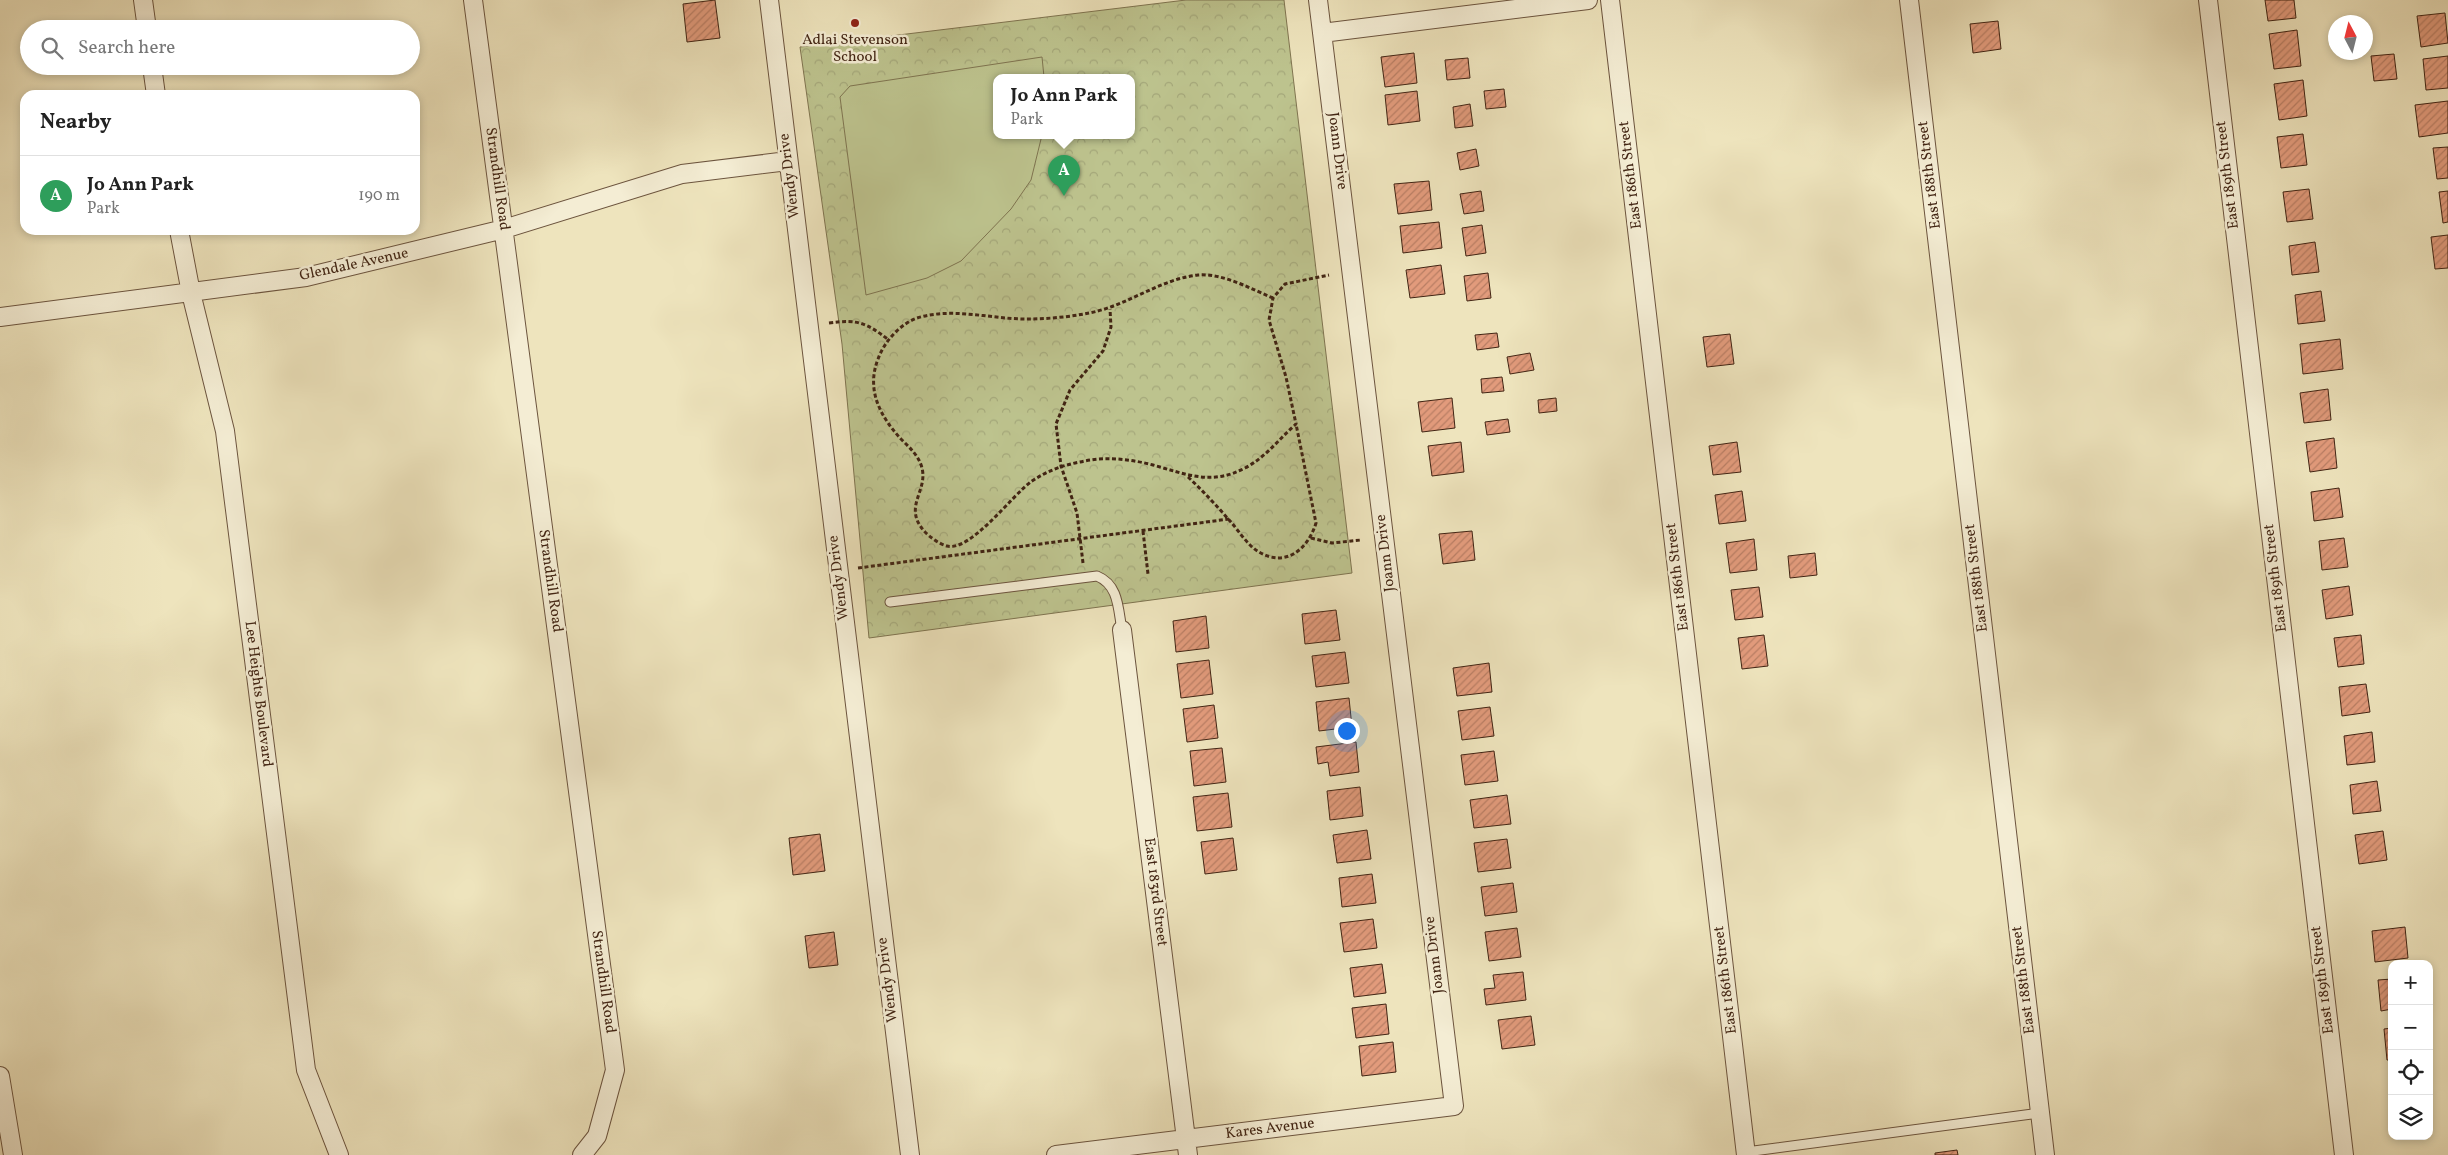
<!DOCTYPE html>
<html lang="en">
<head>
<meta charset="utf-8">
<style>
	:root { --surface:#fff; --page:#f2f2f2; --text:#222; --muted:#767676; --line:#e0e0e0; --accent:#8f2418 }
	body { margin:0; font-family:Vollkorn,serif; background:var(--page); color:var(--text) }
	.controls { position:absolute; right:15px; bottom:15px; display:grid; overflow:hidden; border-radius:10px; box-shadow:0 2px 8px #0003 }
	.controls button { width:45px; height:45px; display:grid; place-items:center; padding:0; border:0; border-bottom:1px solid var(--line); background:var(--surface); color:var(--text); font:25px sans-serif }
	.compass { position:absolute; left:2328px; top:15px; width:45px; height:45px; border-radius:50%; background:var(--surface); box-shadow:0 2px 8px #0003; rotate:353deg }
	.you { position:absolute; left:1346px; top:730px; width:18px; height:18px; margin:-12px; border:4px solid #fff; border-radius:50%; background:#1a73e8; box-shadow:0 0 0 8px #1a73e833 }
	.badge { display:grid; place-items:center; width:32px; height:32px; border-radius:50%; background:var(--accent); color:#fff; font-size:16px; font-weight:700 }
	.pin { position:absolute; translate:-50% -41px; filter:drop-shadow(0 1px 2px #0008) }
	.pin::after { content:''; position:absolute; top:26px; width:18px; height:15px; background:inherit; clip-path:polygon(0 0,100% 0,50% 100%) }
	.popup { position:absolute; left:993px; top:74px; width:142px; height:65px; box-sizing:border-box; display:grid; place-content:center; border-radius:10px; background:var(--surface); filter:drop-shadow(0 1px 4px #0005); font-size:16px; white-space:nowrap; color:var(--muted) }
	.popup b { font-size:19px; color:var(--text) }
	.popup::after { content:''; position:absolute; left:50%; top:100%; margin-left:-10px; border:10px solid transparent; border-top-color:var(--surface) }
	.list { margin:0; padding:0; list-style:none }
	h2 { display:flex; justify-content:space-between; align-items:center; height:65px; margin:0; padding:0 20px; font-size:21px }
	h2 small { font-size:16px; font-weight:400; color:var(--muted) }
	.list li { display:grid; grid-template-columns:32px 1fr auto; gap:15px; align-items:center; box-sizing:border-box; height:80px; padding:0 20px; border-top:1px solid var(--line) }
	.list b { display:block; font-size:19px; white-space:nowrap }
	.list p { margin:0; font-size:16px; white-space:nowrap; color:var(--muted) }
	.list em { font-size:16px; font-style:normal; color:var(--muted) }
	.icon { flex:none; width:28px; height:28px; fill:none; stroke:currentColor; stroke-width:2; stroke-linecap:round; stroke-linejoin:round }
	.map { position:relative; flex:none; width:2448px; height:1155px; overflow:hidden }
	.search { position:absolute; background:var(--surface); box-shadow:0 2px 8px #0003; left:20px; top:20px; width:400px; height:55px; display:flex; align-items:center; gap:12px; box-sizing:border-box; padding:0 18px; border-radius:28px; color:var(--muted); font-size:19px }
	.panel { position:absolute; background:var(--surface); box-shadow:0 2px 8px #0003; left:20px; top:90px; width:400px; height:145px; border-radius:15px }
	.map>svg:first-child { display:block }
	.forest { fill:url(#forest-crowns); stroke:#7f7450; fill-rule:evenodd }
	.pitch { fill:#bdc38e; stroke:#7f7450 }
	.building { fill:url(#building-hatch); stroke:#412413 }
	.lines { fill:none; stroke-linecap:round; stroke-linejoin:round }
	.service-casing { stroke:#6c543e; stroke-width:11 }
	.minor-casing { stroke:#6c543e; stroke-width:20 }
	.path { stroke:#412413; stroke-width:3; stroke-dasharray:4 2.5; stroke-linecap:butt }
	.service { stroke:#f4edd4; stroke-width:9 }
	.minor { stroke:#f4edd4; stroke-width:18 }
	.poi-dot { fill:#8f2418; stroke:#f4edd4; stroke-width:2 }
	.labels { text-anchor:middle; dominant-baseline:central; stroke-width:5; stroke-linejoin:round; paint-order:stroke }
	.poi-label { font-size:15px; fill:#412413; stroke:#f4edd4 }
	.street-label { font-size:15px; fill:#412413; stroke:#f4edd4 }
</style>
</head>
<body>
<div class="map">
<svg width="2448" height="1155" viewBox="0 0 2448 1155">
	<defs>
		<pattern id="forest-crowns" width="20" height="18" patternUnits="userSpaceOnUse" patternTransform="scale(1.25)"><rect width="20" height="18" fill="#bdc38e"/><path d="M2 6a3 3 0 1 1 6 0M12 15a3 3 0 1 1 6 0" fill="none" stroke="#a4a77a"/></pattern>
		<pattern id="building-hatch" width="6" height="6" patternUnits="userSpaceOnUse" patternTransform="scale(1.25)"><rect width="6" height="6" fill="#e29b7c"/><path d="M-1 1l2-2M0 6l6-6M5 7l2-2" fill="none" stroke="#b97e64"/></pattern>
	</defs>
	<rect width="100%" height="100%" fill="#eee4bd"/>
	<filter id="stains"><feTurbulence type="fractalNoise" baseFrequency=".004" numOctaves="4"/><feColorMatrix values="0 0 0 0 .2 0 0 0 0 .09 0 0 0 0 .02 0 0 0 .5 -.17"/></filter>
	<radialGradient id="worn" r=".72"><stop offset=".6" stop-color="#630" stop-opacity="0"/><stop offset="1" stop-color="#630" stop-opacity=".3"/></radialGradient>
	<path class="forest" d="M1186,0H1284L1352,573L869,638L842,344L800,47ZM996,77H1132V135H996Z"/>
	<path class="pitch" d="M1042,57L1044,77H996V135H1042L1031,180L1011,209L961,261L927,278L866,295L840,97L850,86Z"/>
	<path class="building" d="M715,0L720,38L687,42L683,4Z
		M2265,0H2294L2296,18L2268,21Z
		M2445,13L2448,43L2421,47L2417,16Z
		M1998,21L2001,49L1973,53L1970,24Z
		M2297,30L2301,66L2274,69L2269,34Z
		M1414,53L1417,83L1385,87L1381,57Z
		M2394,54L2397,79L2374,81L2371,56Z
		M2448,56V88L2426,90L2423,59Z
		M1468,58L1470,78L1447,80L1445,60Z
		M2303,80L2307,116L2279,120L2274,84Z
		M1504,89L1506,107L1486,109L1484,91Z
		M1417,91L1420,121L1388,125L1385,95Z
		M2448,101V133L2419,137L2415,105Z
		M1470,104L1473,126L1455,128L1453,107Z
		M2303,134L2307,165L2281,168L2277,137Z
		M2448,147V178L2437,179L2433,148Z
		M1476,149L1479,166L1460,170L1457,153Z
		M1429,181L1432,210L1398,214L1394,184Z
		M2309,189L2313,219L2287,222L2283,192Z
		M1481,191L1484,211L1464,214L1460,194Z
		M2448,191V222L2443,223L2439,192Z
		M1439,222L1442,248L1403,253L1400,226Z
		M1482,225L1486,253L1466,256L1462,228Z
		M2448,235V268L2435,269L2431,237Z
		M2315,242L2319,272L2292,275L2289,246Z
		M1441,265L1445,294L1410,298L1406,270Z
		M1488,273L1491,298L1467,301L1464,276Z
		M2321,291L2325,321L2298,324L2295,295Z
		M1497,333L1499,347L1477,350L1475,335Z
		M1730,334L1734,364L1707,367L1703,337Z
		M2340,339L2343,369L2303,374L2300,344Z
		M1530,353L1534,370L1510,374L1507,357Z
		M1502,377L1504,391L1482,393L1481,379Z
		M2328,389L2331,420L2304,423L2300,393Z
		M1452,398L1455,428L1422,432L1418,402Z
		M1556,398L1557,411L1539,413L1538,400Z
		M1508,419L1510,432L1487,435L1485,422Z
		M2334,438L2337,468L2310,472L2306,442Z
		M1461,442L1464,472L1432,476L1428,446Z
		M1737,442L1741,472L1713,475L1709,446Z
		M2339,488L2343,517L2314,521L2311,492Z
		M1742,491L1746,521L1719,524L1715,495Z
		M1472,531L1475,560L1443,564L1439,534Z
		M2344,538L2348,567L2322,570L2319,541Z
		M1754,539L1757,570L1730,573L1726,543Z
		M1815,553L1817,575L1790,578L1788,556Z
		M2349,586L2353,615L2326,619L2322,590Z
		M1759,587L1763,617L1735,620L1731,590Z
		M1336,610L1340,640L1305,644L1302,614Z
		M1206,616L1209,648L1176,652L1173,621Z
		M1764,635L1768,666L1742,669L1738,638Z
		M2361,635L2364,664L2338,667L2334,638Z
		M1345,652L1349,683L1316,687L1312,656Z
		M1209,660L1213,694L1181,698L1177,664Z
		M1489,663L1492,692L1457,696L1453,668Z
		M2366,684L2370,712L2342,716L2339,687Z
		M1349,698L1352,727L1319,731L1316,702Z
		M1214,705L1218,738L1187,742L1183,709Z
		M1490,707L1494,736L1462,740L1458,711Z
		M2372,732L2375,762L2347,765L2344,736Z
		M1356,742L1359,772L1330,776L1328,762L1318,764L1316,747Z
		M1222,748L1226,782L1194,786L1190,751Z
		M1494,751L1498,781L1465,785L1461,755Z
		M2377,781L2381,811L2353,814L2350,785Z
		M1360,787L1363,816L1330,820L1327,791Z
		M1228,793L1232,827L1197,831L1193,797Z
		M1507,795L1511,824L1474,828L1470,800Z
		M1367,830L1371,859L1337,863L1333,835Z
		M2383,831L2387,860L2359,864L2355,835Z
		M820,834L825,871L793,875L789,838Z
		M1233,838L1237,870L1205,874L1201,842Z
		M1507,839L1511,868L1478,872L1474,843Z
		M1372,874L1376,903L1342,907L1339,878Z
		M1513,883L1517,912L1485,916L1481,887Z
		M1373,919L1377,948L1344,952L1340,923Z
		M2405,927L2408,958L2375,962L2372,931Z
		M1517,928L1521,957L1489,961L1485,932Z
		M834,932L838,965L809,968L805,936Z
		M1382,964L1386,993L1354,997L1350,968Z
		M1523,972L1526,1000L1486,1005L1484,989L1495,988L1493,975Z
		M2392,979V1009L2381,1011L2378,980Z
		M1386,1004L1389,1034L1356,1038L1352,1008Z
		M1531,1016L1535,1045L1502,1049L1498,1020Z
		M2392,1028V1060H2387L2384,1029Z
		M1393,1042L1396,1072L1362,1076L1359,1046Z
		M1957,1150L1958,1155H1935V1153Z"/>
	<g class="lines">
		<g class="service-casing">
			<path id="service" d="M890,602L1097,576C1119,585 1118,609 1122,630
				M1746,1152L2040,1113"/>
		</g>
		<g class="minor-casing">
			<path id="minor" d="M143,0L147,29
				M473,0L615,1070L597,1136L582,1155
				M769,0L910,1155
				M1610,0L1746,1155
				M1909,0L2045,1155
				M2208,0L2344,1155
				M1322,33L1588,0
				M152,66L156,95
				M179,230L191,293L225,431L306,1070L339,1155
				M0,317L306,277L504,229L682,174L788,161
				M1122,630L1188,1155
				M0,1076L13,1155
				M1056,1155L1454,1106L1318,0"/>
		</g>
		<path class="path" d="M1273,298C1251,289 1223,273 1198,275C1160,279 1127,306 1089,313C1069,317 1047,319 1026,319C990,319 953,307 917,318C900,324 884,342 878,359C866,390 880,416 901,439C910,448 919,456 922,468C928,492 902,507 925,532C930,537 939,544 947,546C971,552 1012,495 1032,481C1047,471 1063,465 1080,462C1104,456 1130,459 1153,465C1186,474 1211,486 1245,468C1266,457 1279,439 1296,424L1286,377L1269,320L1273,298L1285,284L1329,275
			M829,323C859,319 866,323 889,340
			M1188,477C1203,491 1217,506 1230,521C1239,531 1248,546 1259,552C1286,568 1308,549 1316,523L1296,424
			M1143,531L1148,574
			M1311,538L1332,543L1361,540
			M1083,563L1077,513L1061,466L1056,424L1070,390L1103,351L1111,327L1110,309
			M858,568L1229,519"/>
		<use href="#service" class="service"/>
		<use href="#minor" class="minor"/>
	</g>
	<circle class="poi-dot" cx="855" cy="23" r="5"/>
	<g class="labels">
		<g class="poi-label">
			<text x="855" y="40">Adlai Stevenson<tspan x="855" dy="17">School</tspan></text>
		</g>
		<g class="street-label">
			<text transform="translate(1337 151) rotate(83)">Joann Drive</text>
			<text transform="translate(1631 175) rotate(-97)">East 186th Street</text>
			<text transform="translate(1930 175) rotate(-97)">East 188th Street</text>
			<text transform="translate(2228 175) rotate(-97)">East 189th Street</text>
			<text transform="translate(790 176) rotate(-97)">Wendy Drive</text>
			<text transform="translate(497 179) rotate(82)">Strandhill Road</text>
			<text transform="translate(354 265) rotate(-12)">Glendale Avenue</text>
			<text transform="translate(1386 553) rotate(-97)">Joann Drive</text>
			<text transform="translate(1678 577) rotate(-97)">East 186th Street</text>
			<text transform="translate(839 578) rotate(-97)">Wendy Drive</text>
			<text transform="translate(1977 578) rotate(-97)">East 188th Street</text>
			<text transform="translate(2276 578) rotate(-97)">East 189th Street</text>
			<text transform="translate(550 581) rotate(82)">Strandhill Road</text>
			<text transform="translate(258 694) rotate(83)">Lee Heights Boulevard</text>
			<text transform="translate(1155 892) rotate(83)">East 183rd Street</text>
			<text transform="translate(1435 955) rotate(-97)">Joann Drive</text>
			<text transform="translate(888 980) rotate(-97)">Wendy Drive</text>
			<text transform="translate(1726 980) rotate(-97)">East 186th Street</text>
			<text transform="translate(2024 980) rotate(-97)">East 188th Street</text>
			<text transform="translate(2323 980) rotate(-97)">East 189th Street</text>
			<text transform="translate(603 982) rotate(82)">Strandhill Road</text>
			<text transform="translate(1270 1129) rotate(-7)">Kares Avenue</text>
		</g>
	</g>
	<rect width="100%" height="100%" filter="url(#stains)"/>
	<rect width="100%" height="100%" fill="url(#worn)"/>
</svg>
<div class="controls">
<button>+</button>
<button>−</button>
<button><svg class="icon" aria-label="locate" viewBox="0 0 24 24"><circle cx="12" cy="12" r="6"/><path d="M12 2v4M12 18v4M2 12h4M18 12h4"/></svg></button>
<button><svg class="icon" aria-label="layers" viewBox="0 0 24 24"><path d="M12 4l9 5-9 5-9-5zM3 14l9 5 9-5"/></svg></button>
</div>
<svg class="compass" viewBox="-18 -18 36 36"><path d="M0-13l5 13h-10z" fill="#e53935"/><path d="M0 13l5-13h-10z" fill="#767676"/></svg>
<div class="you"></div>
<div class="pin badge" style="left:1064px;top:196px;background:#2e9e5b">A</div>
<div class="popup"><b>Jo Ann Park</b>Park</div>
<div class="search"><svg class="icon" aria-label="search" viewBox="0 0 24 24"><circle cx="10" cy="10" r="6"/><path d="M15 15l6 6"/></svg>Search here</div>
<section class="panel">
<h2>Nearby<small></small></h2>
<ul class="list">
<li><span class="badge" style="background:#2e9e5b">A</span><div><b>Jo Ann Park</b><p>Park</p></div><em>190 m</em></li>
</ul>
</section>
</div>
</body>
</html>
